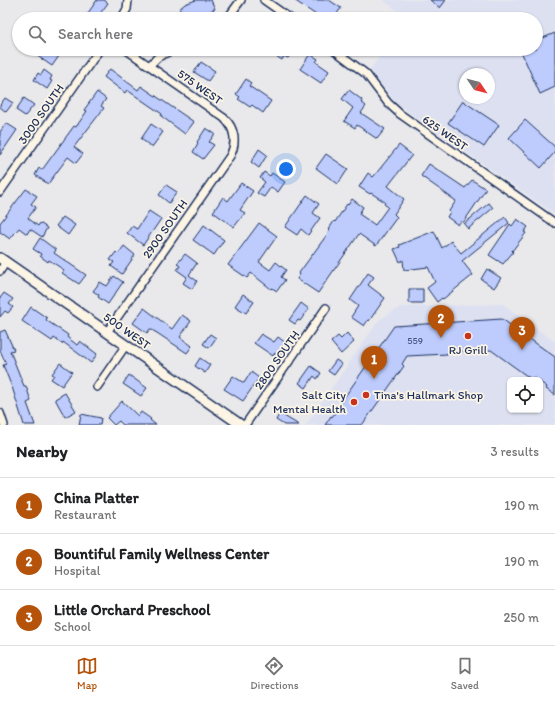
<!DOCTYPE html>
<html lang="en">
<head>
<meta charset="utf-8">
<style>
	:root { --surface:#fff; --page:#f2f2f2; --text:#202124; --muted:#757577; --line:#e0e0e0; --accent:#b45309 }
	body { margin:0; font-family:Itim,sans-serif; background:var(--page); color:var(--text) }
	.controls { position:absolute; right:12px; bottom:12px; display:grid; overflow:hidden; border-radius:6px; box-shadow:0 1px 3px #0004 }
	.controls button { width:36px; height:36px; display:grid; place-items:center; padding:0; border:0; border-bottom:1px solid var(--line); background:var(--surface); color:var(--text); font:20px sans-serif }
	.compass { position:absolute; left:459px; top:68px; width:36px; height:36px; border-radius:50%; background:var(--surface); box-shadow:0 1px 3px #0004; rotate:125deg }
	.you { position:absolute; left:286px; top:169px; width:14px; height:14px; margin:-10px; border:3px solid #fff; border-radius:50%; background:#1a73e8; box-shadow:0 0 0 6px #1a73e833 }
	.badge { display:grid; place-items:center; width:26px; height:26px; border-radius:50%; background:var(--accent); color:#fff; font-size:13px; font-weight:700 }
	.pin { position:absolute; translate:-50% -33px; filter:drop-shadow(0 1px 2px #0008) }
	.pin::after { content:''; position:absolute; top:21px; width:14px; height:12px; background:inherit; clip-path:polygon(0 0,100% 0,50% 100%) }
	.list { margin:0; padding:0; list-style:none }
	h2 { display:flex; justify-content:space-between; align-items:center; height:52px; margin:0; padding:0 16px; font-size:17px }
	h2 small { font-size:13px; font-weight:400; color:var(--muted) }
	.list li { display:grid; grid-template-columns:26px 1fr auto; gap:12px; align-items:center; box-sizing:border-box; height:56px; padding:0 16px; border-top:1px solid var(--line) }
	.list b { display:block; font-size:15px; white-space:nowrap }
	.list p { margin:0; font-size:13px; white-space:nowrap; color:var(--muted) }
	.list em { font-size:13px; font-style:normal; color:var(--muted) }
	.icon { flex:none; width:22px; height:22px; fill:none; stroke:currentColor; stroke-width:2; stroke-linecap:round; stroke-linejoin:round }
	.map { position:relative; flex:none; width:555px; height:425px; overflow:hidden }
	.search { position:absolute; background:var(--surface); box-shadow:0 1px 3px #0004; left:12px; right:12px; top:12px; height:44px; display:flex; align-items:center; gap:10px; box-sizing:border-box; padding:0 14px; border-radius:22px; color:var(--muted); font-size:15px }
	.sheet { height:220px; background:var(--surface) }
	nav { display:flex; justify-content:space-around; align-items:center; box-sizing:border-box; height:56px; border-top:1px solid var(--line); background:var(--surface); font-size:11px; color:var(--muted) }
	nav a { display:grid; justify-items:center; gap:2px }
	nav .on { color:var(--accent) }
	.map>svg:first-child { display:block }
	.built { fill:#dce0f1; fill-rule:evenodd }
	.building { fill:#bdccfd; stroke:#1b2f5e }
	.lines { fill:none; stroke-linecap:round; stroke-linejoin:round }
	.minor-casing { stroke:#1b2f5e; stroke-width:10 }
	.tertiary-casing { stroke:#1b2f5e; stroke-width:12 }
	.minor { stroke:#fcf5e5; stroke-width:7 }
	.tertiary { stroke:#fcf5e5; stroke-width:9 }
	.poi-dot { fill:#c8321e; stroke:#fcf5e5; stroke-width:1.5 }
	.labels { text-anchor:middle; dominant-baseline:central; stroke-width:3.5; stroke-linejoin:round; paint-order:stroke }
	.number-label { font-size:10px; fill:#445686 }
	.street-label { font-size:12px; fill:#1b2f5e; stroke:#fcf5e5 }
	.poi-label { font-size:12px; fill:#1b2f5e; stroke:#fcf5e5 }
</style>
</head>
<body>
<div class="map">
<svg width="555" height="425" viewBox="0 0 555 425">
	<rect width="100%" height="100%" fill="#e9e9ec"/>
	<filter id="ink" filterUnits="userSpaceOnUse"><feTurbulence type="fractalNoise" baseFrequency=".025" numOctaves="2"/><feDisplacementMap in="SourceGraphic" scale="8" xChannelSelector="R" yChannelSelector="G"/><feConvolveMatrix kernelMatrix="1 2 1 2 8 2 1 2 1" color-interpolation-filters="sRGB"/></filter>
	<g filter="url(#ink)">
		<path class="built" d="M382,0H555V214L407,111L393,99L370,70L385,49H536V19H406L407,17ZM465,74H489V98H465Z
			M503,304L555,342V422L553,425H306L379,320L400,307ZM510,380H540V410H510Z"/>
		<path class="building" d="M97,0H104L108,3L96,19L88,13Z
			M196,0H211L215,9L192,19H187L179,9L185,4Z
			M294,0H329L341,8L336,15L342,19H322Z
			M430,0H446L440,8Z
			M555,33V87L540,94L520,49H536V38L542,35L543,38Z
			M40,49H49L59,56L52,66L36,55Z
			M265,49H294L288,58L284,56L282,60Z
			M310,54L318,59L316,62L329,71L321,83L300,69Z
			M201,62L215,71L208,81L194,72Z
			M110,69L138,90L141,86L194,122L185,134L161,116L162,114L127,90L125,93L104,77Z
			M44,70L52,76L50,80L52,81L47,89L34,80L38,73L41,75Z
			M246,79L251,83L249,86L271,101L263,113L252,105L250,107L238,99L240,97L236,94Z
			M349,90L362,100L361,102L366,106L361,113L385,129L377,139L357,125L355,128L344,121L353,108L342,99Z
			M97,92L106,99L101,106L104,108L74,147L83,154L76,163L68,157L48,184L35,175L39,168L42,170L74,126L76,127L87,111L84,110Z
			M5,98L13,103L6,112L0,107V105Z
			M24,98L34,105L25,116L16,110Z
			M463,101L499,125L484,147L448,123Z
			M525,120L555,147V152L541,168L509,138Z
			M6,123L17,130L0,155V132Z
			M151,124L163,132L152,147L141,139Z
			M206,128L215,134L209,142L214,145L203,159L193,152L198,143L197,142Z
			M399,145L412,155L388,186L404,199L394,214L397,217L376,246L359,234L318,293L297,279L300,274L299,273L326,236L330,230L329,229L334,221L335,222L347,204L348,205L352,199L363,207L359,214L375,225L388,207L384,204L385,202L371,193L370,194L359,187L368,173L373,177L374,176Z
			M259,149L267,155L259,168L251,162Z
			M326,154L348,169L338,184L316,168Z
			M429,164L465,188L472,180L486,189L463,223L461,221L458,225L447,217L450,212L449,211L456,201L421,176Z
			M264,172L270,176L272,173L285,182L278,192L271,187L264,197L257,193L265,182L260,178Z
			M241,183L253,191L240,210L245,213L234,227L213,212L223,197L228,201Z
			M166,185L177,192L169,203L159,195Z
			M26,189L37,196L31,204L36,207L28,218L38,226L40,223L47,228L42,237L30,229L27,234L19,228L10,239L0,232V223Z
			M307,195L319,204L313,213L320,218L308,235L301,229L297,235L285,227Z
			M489,203L493,208L468,229L464,224Z
			M149,211L161,219L143,245L127,233L132,226L137,229Z
			M63,217L75,225L68,235L56,226Z
			M505,217L509,223L462,261L473,275L443,299L442,298L437,302L427,288L435,282L428,267L404,270L403,260L400,262L394,249L400,247L399,245L434,231L442,248L451,241L461,253Z
			M517,219L528,227L524,232L526,233L512,251L513,252L503,264L489,255L510,224L512,226Z
			M259,223L277,236L259,262L270,270L276,262L286,270L281,277L285,280L277,291L272,288L271,289L251,273L247,278L228,265Z
			M204,225L224,240L214,255L193,240Z
			M40,238L56,250L54,253L86,275L79,284L62,273L64,270L49,260L48,262L40,256L41,254L33,249Z
			M124,246L135,255L122,274L111,266L114,262L110,260L116,252L118,254Z
			M185,254L197,263L189,275L197,281L192,289L183,283L187,277L177,270L180,266L177,264Z
			M487,269L501,278L494,288L481,279Z
			M368,273L374,277L368,285L385,298L369,321L368,320L364,326L351,317L358,306L350,300Z
			M114,276L123,282L108,304L98,297L99,295L93,291L100,282L107,286Z
			M409,289H423V303H409Z
			M4,293L13,299L9,304L13,307L8,313L5,311L0,317V298Z
			M243,294L254,302L246,313L235,306Z
			M301,303L309,309L300,321L298,320L295,324L289,320Z
			M31,307L47,318L46,320L68,335L67,337L77,345L80,341L97,354L91,363L63,342L62,344L54,338L52,341L22,321Z
			M144,308L172,329L182,315L191,321L180,337L192,346L187,353L157,333L150,329L147,333L133,323Z
			M502,319L555,357V395L546,389L547,387L540,382V380H537L533,377L531,379L491,350L465,353L464,351L456,352L447,353V354L407,356L402,364L404,366L362,425H325L331,416L332,417L340,406L339,405L394,326Z
			M5,330L14,350L10,351L24,386H26L31,401L27,403L35,425H24L13,390L3,365L6,364L0,350V332Z
			M347,333L354,342L341,354L331,342L338,336L341,339Z
			M210,334L216,338L209,348L203,344Z
			M261,334L274,342L278,337L286,343L283,347L285,348L279,356L275,353L273,356L254,343Z
			M200,358L210,365L205,373L195,366Z
			M336,360L342,364L334,375L328,371Z
			M60,363L72,372L62,386L51,379L54,375L52,374Z
			M311,366L321,373L317,379L314,376L306,388L299,383Z
			M251,372L259,378L243,401L224,389L233,376L244,383Z
			M129,375L147,388L141,396L123,384Z
			M65,393L76,411L65,417L55,399Z
			M122,401L138,416L141,412L151,419L150,420L156,425H123L119,421L114,425L107,418Z
			M280,413L284,416L299,425H284L276,420Z
			M81,414L101,418L100,425H79Z"/>
		<g class="lines">
			<g class="minor-casing">
				<path id="minor" d="M264,0L291,19
					M121,19L127,9L128,0
					M227,19L241,0
					M333,49L366,74L388,103L400,114L555,223
					M150,65L158,57L174,49
					M0,192L100,49
					M0,271L6,262
					M107,332L230,156C237,143 235,128 224,118L125,49
					M97,387L126,345
					M0,413L4,425
					M245,425L326,308"/>
			</g>
			<g class="tertiary-casing">
				<path id="tertiary" d="M0,258L241,425"/>
			</g>
			<use href="#minor" class="minor"/>
			<use href="#tertiary" class="tertiary"/>
		</g>
	</g>
	<g class="poi-dot">
		<circle cx="468" cy="336" r="4"/>
		<circle cx="366" cy="395" r="4"/>
		<circle cx="354" cy="402" r="4"/>
	</g>
	<g class="labels">
		<g class="number-label">
			<text x="415" y="340">559</text>
		</g>
		<g class="street-label">
			<text transform="translate(200 87) rotate(35)">575 WEST</text>
			<text transform="translate(41 114) rotate(-55)">3000 SOUTH</text>
			<text transform="translate(445 133) rotate(35)">625 WEST</text>
			<text transform="translate(165 229) rotate(-55)">2900 SOUTH</text>
			<text transform="translate(127 331) rotate(35)">500 WEST</text>
			<text transform="translate(277 360) rotate(-55)">2800 SOUTH</text>
		</g>
		<g class="poi-label">
			<text x="468" y="350">RJ Grill</text>
			<text x="346" y="395" text-anchor="end">Salt City<tspan x="346" dy="14">Mental Health</tspan></text>
			<text x="374" y="395" text-anchor="start">Tina's Hallmark Shop</text>
		</g>
	</g>
</svg>
<div class="controls">
<button><svg class="icon" aria-label="locate" viewBox="0 0 24 24"><circle cx="12" cy="12" r="6"/><path d="M12 2v4M12 18v4M2 12h4M18 12h4"/></svg></button>
</div>
<svg class="compass" viewBox="-18 -18 36 36"><path d="M0-13l5 13h-10z" fill="#e53935"/><path d="M0 13l5-13h-10z" fill="#757577"/></svg>
<div class="you"></div>
<div class="pin badge" style="left:374px;top:379px">1</div>
<div class="pin badge" style="left:441px;top:338px">2</div>
<div class="pin badge" style="left:522px;top:350px">3</div>
<div class="search"><svg class="icon" aria-label="search" viewBox="0 0 24 24"><circle cx="10" cy="10" r="6"/><path d="M15 15l6 6"/></svg>Search here</div>
</div>
<section class="sheet">
<h2>Nearby<small>3 results</small></h2>
<ul class="list">
<li><span class="badge">1</span><div><b>China Platter</b><p>Restaurant</p></div><em>190 m</em></li>
<li><span class="badge">2</span><div><b>Bountiful Family Wellness Center</b><p>Hospital</p></div><em>190 m</em></li>
<li><span class="badge">3</span><div><b>Little Orchard Preschool</b><p>School</p></div><em>250 m</em></li>
</ul>
</section>
<nav>
<a class="on"><svg class="icon" aria-label="map" viewBox="0 0 24 24"><path d="M3 6l6-2 6 2 6-2v14l-6 2-6-2-6 2zM9 4v14M15 6v14"/></svg>Map</a>
<a><svg class="icon" aria-label="directions" viewBox="0 0 24 24"><path d="M12 3l9 9-9 9-9-9zM9 14v-3h6M13 9l2 2-2 2"/></svg>Directions</a>
<a><svg class="icon" aria-label="saved" viewBox="0 0 24 24"><path d="M7 4h10v16l-5-4-5 4z"/></svg>Saved</a>
</nav>
</body>
</html>
